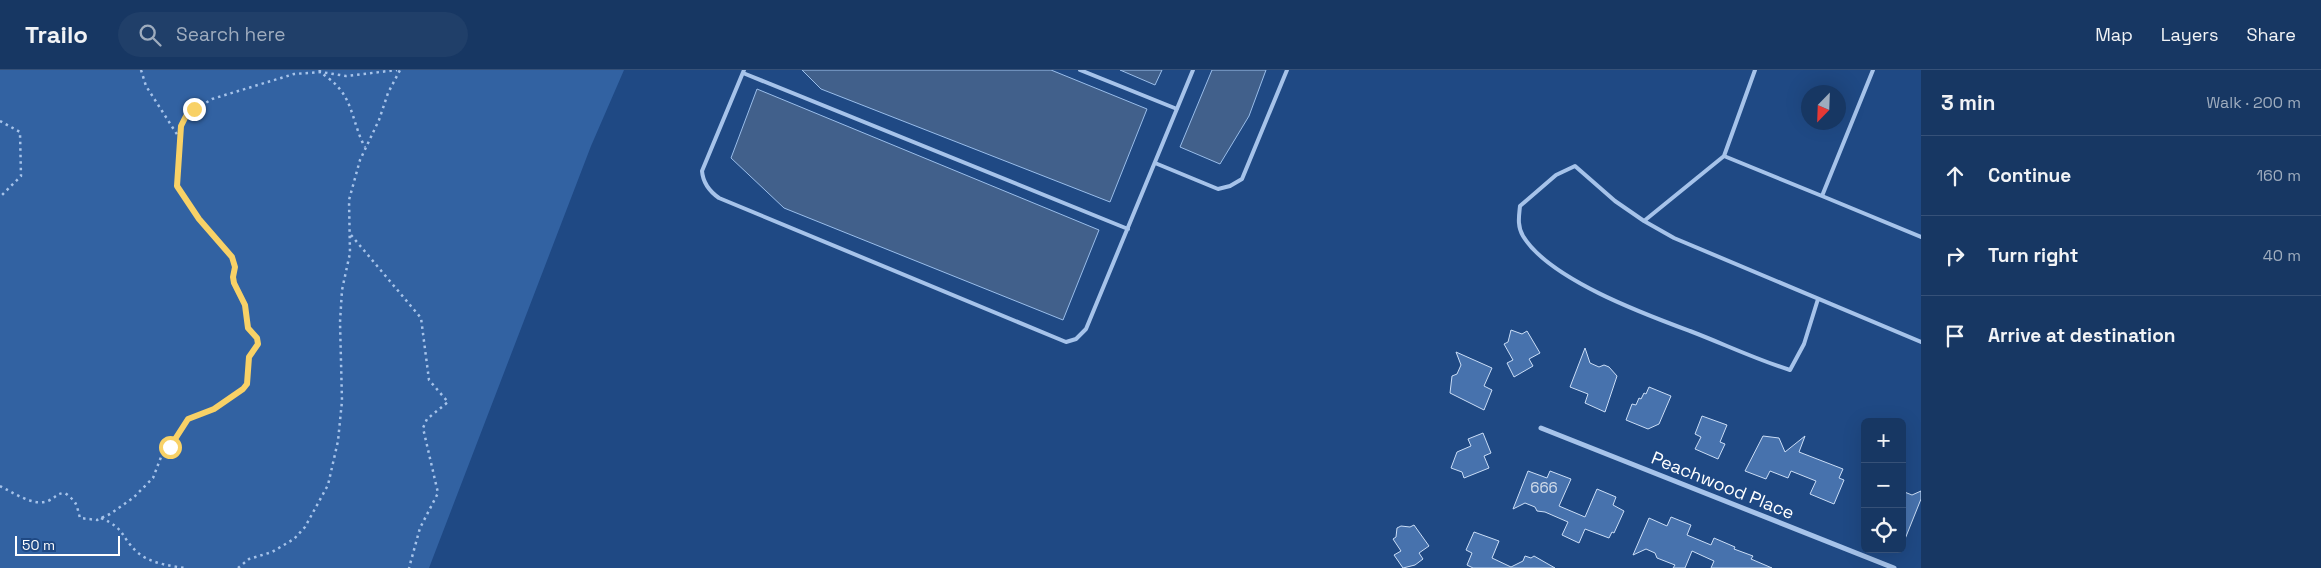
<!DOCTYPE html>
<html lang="en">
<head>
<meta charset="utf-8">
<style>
	:root { --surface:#173763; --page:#203f69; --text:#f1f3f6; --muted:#9eacbe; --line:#365178 }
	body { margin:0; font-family:"Space Grotesk",sans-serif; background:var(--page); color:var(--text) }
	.controls { position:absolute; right:15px; bottom:15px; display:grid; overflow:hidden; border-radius:8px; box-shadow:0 5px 20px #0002 }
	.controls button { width:45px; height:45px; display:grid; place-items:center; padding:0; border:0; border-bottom:1px solid var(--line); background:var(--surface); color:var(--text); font:25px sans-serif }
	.compass { position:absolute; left:1801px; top:15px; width:45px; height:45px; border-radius:50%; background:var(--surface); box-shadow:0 5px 20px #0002; rotate:203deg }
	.scale { position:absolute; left:15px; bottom:12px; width:105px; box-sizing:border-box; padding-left:5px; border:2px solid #fff; border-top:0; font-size:14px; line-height:18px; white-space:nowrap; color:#fff; -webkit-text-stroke:4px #1f4984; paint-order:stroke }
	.stop { position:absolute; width:15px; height:15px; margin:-11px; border:4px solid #f8d166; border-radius:50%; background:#fff }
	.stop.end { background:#f8d166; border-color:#fff; box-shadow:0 1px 5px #0008 }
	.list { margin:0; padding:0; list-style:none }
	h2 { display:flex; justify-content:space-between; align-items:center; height:65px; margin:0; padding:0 20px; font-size:21px }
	h2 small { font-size:16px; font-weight:400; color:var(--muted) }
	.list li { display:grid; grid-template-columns:32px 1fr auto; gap:15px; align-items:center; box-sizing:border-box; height:80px; padding:0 20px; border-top:1px solid var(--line) }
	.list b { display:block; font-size:19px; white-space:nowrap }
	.list em { font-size:16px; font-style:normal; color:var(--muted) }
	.icon { flex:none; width:28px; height:28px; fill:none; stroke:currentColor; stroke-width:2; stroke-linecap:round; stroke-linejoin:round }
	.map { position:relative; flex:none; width:1921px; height:498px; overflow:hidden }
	header { display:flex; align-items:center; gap:30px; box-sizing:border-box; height:70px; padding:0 25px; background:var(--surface); border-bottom:1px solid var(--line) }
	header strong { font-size:24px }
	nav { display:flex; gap:28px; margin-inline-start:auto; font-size:18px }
	.search { width:350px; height:45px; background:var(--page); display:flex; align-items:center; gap:12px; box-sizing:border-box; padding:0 18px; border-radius:28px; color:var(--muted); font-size:19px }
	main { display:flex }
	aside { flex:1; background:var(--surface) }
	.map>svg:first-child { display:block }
	.green { fill:#3262a2 }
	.water { fill:#41608b; stroke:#9abeeb }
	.building { fill:#4772ad; stroke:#cbdef7 }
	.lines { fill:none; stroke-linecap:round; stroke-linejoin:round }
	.path { stroke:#a6c3ea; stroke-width:2.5; stroke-dasharray:2.5 4; stroke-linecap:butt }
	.service { stroke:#a6c3ea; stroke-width:4 }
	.minor { stroke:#a6c3ea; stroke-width:5 }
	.route { stroke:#f8d166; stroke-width:6 }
	.labels { text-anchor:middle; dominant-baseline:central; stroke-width:4.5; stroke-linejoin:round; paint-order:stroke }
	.number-label { font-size:15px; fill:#d1dcea }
	.street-label { font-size:18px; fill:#fff; stroke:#1f4984 }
</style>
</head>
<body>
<header>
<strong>Trailo</strong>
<div class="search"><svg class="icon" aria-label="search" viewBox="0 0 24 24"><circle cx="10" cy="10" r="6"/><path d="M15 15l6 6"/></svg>Search here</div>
<nav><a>Map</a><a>Layers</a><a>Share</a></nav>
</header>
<main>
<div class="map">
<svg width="1921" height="498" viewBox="0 0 1921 498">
	<rect width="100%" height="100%" fill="#1f4984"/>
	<path class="green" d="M0,0H624L591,76L429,498H0Z"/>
	<path class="water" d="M802,0H1051L1147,39L1110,132L821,19Z
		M1120,0H1162L1155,15Z
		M1212,0H1266L1249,46L1220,94L1180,77Z
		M757,19L1099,160L1063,250L784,138L731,88Z"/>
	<path class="building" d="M1511,260L1522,264L1527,261L1540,283L1529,289L1533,296L1514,307L1507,293L1513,290L1504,274L1508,272Z
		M1585,278L1590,293L1599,297L1604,295L1609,297L1617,306L1605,342L1585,333L1588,324L1570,317Z
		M1456,282L1492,298L1484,316L1492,320L1484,340L1450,323L1452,306L1457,304L1461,295Z
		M1649,317L1671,326L1659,354L1648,359L1626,350L1632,334L1636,335L1639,328L1641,329L1644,323L1646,324Z
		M1702,346L1727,355L1720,372L1725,374L1718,389L1695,379L1701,367L1695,364Z
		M1483,363L1491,383L1484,386L1489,398L1464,408L1462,402L1451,398L1457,382L1471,376L1468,369Z
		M1763,366L1779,368L1785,382L1805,366L1799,382L1843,399L1839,408L1844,410L1834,434L1810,424L1816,411L1791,401L1788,408L1770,401L1766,409L1745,401Z
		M1528,401L1547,408L1550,401L1571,409L1559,436L1585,447L1597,419L1616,427L1613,435L1624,441L1614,463L1612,462L1609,468L1585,459L1579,473L1562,465L1568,452L1545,442L1537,441L1535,437L1525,433L1513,439Z
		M1902,421L1912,425L1921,421V429L1903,474Z
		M1671,447L1691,455L1687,465L1711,475L1714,468L1735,477L1734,479L1753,486L1751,489L1772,498H1711L1714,491L1692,481L1685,498H1673L1675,495L1657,488L1655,483L1646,479L1633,485L1649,448L1667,456Z
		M1414,455L1429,476L1419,483L1423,489L1415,495L1403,498L1394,485L1401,481L1393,469L1396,467L1397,458L1401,456L1410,457Z
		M1474,462L1499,471L1492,488L1511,497L1523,491L1525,486L1531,488L1534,486L1555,498H1473L1467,495L1472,483L1466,480Z"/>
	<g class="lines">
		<path class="path" d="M141,0L146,16L180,69
			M319,0C324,6 332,10 337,16C353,32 354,58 365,77
			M0,51L20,62L21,106L0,127
			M351,165L421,248L429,310L448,332L427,349L423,358L438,423L420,458L409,498
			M0,416C12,422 34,437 48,431C55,428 57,423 65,423C78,433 76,434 80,448L97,450L110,444L133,428L153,408L161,387L188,349L214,339L243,319L247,314L249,287L258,274L257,268L248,258L245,235L234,213L233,207L235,197L232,187L199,149L177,116L182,52L188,44L212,29L294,4L321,2L346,6L397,0
			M101,448C126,459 120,466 137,482C149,493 170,496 185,498
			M238,498L249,489L272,482L294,469L305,457L328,415L338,371L342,331L340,252L342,220L350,183L349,130L360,90L379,50L388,23L400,0"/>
		<path class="service" d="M744,0L702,101C703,113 709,121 719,128L1066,272L1076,269L1086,259L1193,0
			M1080,0L1177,39
			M1755,0L1724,86L1822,126L1873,0
			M743,3L1128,159
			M1724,86L1644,151L1674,168L1921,272
			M1155,93L1218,119L1230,116L1242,109L1287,0
			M1822,126L1921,167
			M1644,151L1615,131L1575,96L1556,105L1520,136C1519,146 1517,156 1523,166C1549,209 1644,244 1690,261C1724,274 1755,289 1790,300L1804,274L1818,229"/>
		<path class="minor" d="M1541,358L1894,498"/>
	</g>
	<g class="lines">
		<path class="route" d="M170,377L188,349L214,339L243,319L247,314L249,287L258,274L257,268L248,258L245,235L234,213L233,207L235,197L232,187L199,149L177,116L181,56L186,46L194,39"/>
	</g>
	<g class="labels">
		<g class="number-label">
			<text x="1544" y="417">666</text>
		</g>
		<g class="street-label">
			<text transform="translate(1723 415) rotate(22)">Peachwood Place</text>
		</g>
	</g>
</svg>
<div class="controls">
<button>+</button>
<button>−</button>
<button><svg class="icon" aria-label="locate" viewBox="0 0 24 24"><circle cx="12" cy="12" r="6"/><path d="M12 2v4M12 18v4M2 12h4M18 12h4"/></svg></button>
</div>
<svg class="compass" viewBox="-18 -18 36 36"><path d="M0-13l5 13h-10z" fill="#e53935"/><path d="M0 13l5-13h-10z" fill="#9eacbe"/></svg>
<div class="scale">50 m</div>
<div class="stop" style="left:170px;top:377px"></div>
<div class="stop end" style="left:194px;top:39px"></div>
</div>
<aside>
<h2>3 min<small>Walk · 200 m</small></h2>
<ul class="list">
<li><svg class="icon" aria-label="ahead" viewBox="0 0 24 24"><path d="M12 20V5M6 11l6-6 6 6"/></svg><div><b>Continue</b></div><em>160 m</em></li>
<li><svg class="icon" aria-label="right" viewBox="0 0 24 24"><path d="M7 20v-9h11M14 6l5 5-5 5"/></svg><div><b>Turn right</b></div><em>40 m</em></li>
<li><svg class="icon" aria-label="arrive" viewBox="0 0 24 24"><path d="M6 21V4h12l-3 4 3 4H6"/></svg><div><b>Arrive at destination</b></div></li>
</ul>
</aside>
</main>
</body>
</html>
